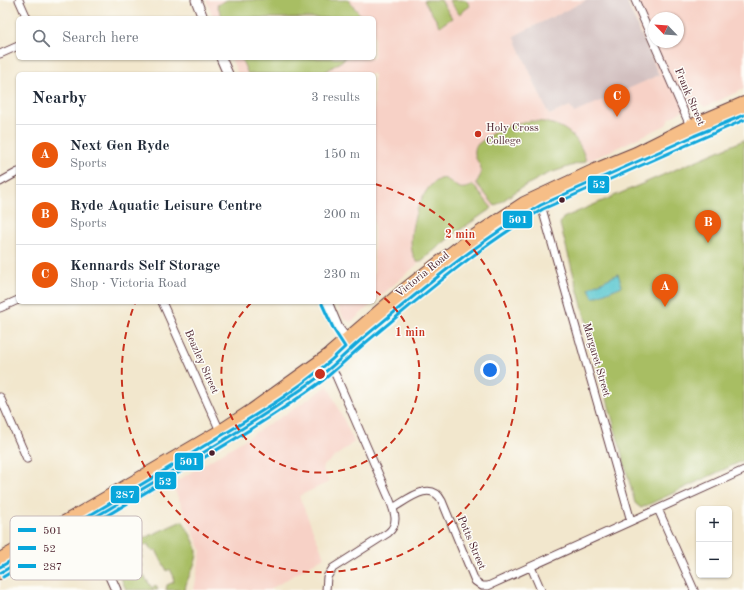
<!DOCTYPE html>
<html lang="en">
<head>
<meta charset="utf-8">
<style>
	:root { --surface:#fff; --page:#f2f2f3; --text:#1f2937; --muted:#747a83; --line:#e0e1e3; --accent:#ea580c }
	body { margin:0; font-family:"Old Standard TT",serif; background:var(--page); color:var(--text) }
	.controls { position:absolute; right:12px; bottom:12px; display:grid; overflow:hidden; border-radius:6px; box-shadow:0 1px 3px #0004 }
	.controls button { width:36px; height:36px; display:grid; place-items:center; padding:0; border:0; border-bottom:1px solid var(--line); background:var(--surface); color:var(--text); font:20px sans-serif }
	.compass { position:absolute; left:648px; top:12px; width:36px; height:36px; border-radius:50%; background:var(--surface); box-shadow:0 1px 3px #0004; rotate:295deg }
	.you { position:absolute; left:490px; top:370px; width:14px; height:14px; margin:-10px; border:3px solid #fff; border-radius:50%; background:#1a73e8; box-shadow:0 0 0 6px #1a73e833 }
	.badge { display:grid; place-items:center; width:26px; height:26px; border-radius:50%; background:var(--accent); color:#fff; font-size:13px; font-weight:700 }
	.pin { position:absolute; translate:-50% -33px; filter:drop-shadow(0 1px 2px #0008) }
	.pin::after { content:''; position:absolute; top:21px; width:14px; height:12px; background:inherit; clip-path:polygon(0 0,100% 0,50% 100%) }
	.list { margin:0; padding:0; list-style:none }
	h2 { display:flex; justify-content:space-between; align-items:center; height:52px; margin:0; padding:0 16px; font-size:17px }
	h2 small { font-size:13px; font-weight:400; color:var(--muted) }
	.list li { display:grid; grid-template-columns:26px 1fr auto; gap:12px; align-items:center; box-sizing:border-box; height:60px; padding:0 16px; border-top:1px solid var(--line) }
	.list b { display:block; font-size:15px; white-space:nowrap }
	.list p { margin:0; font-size:13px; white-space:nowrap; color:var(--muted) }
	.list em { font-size:13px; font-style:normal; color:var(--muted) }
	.icon { flex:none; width:22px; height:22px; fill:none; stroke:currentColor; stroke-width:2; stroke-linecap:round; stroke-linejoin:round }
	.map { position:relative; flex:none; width:744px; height:590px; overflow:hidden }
	.search { position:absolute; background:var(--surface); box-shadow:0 1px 3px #0004; left:16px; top:16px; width:360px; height:44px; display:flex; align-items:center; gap:10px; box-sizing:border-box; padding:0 14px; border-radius:6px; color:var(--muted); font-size:15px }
	.panel { position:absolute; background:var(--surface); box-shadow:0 1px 3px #0004; left:16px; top:72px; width:360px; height:232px; border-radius:6px }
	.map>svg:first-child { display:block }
	.built { fill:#f7d1c6; fill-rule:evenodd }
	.industrial { fill:#d2bfbf }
	.green { fill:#a8be63; stroke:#796e47 }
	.water { fill:#5ac7d0; stroke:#52737e }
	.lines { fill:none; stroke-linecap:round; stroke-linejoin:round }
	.minor-casing { stroke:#633d43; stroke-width:9 }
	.tertiary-casing { stroke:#633d43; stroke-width:11 }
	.trunk-casing { stroke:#633d43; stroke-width:14 }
	.minor { stroke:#fff; stroke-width:7 }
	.tertiary { stroke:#fff; stroke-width:9 }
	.trunk { stroke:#f6be87; stroke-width:12 }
	.bus-1-casing { stroke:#fdfcf7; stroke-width:6 }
	.bus-2-casing { stroke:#fdfcf7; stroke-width:6 }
	.bus-3-casing { stroke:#fdfcf7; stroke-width:6 }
	.bus-1 { stroke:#07a6db; stroke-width:3 }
	.bus-2 { stroke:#07a6db; stroke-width:3 }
	.bus-3 { stroke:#07a6db; stroke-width:3 }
	.ring { fill:none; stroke:#c8321e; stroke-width:2; stroke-dasharray:7 5 }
	.poi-dot { fill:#c8321e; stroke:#fdfcf7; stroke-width:1.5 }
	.bus-dot { fill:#4a1f2b; stroke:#fdfcf7; stroke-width:1.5 }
	.labels { text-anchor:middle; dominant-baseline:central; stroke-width:3; stroke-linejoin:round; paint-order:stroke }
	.street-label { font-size:11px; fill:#4a1f2b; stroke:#fdfcf7 }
	.poi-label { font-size:11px; fill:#4a1f2b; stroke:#fdfcf7; text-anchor:start }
	.key { fill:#fdfcf7; stroke:#c7baba; stroke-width:1 }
	.key-label { font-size:11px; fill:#4a1f2b }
	.centre { fill:#c8321e; stroke:#fdfcf7; stroke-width:2 }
	.ring-label { font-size:12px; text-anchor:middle; font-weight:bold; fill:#c8321e; stroke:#fdfcf7; stroke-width:3; stroke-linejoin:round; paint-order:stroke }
	.line-badge { stroke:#fdfcf7; stroke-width:1.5 }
	.badge-label { font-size:11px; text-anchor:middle; font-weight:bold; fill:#fff }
</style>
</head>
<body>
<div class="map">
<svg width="744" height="590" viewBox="0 0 744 590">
	<rect width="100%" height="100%" fill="#fdfcf7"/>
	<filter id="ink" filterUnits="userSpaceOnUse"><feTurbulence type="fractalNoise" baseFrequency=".025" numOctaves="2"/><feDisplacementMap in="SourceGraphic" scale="8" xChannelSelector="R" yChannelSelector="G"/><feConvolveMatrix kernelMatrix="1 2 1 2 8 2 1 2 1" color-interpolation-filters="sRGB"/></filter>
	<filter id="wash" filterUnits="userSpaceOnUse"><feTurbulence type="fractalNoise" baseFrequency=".012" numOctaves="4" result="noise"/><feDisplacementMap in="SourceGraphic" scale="16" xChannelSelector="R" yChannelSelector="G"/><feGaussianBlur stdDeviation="0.9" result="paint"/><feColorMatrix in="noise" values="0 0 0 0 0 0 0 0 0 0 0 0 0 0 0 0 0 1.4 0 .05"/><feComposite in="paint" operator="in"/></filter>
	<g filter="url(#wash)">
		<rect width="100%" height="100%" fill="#f2e7cd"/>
		<path class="built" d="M206,0H587L514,36L549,115L571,106L573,112L659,75L628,0H744V89L705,107L698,102L670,118L666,125L593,159L547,174L521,187L436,248L374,302V74H238L231,58H374V18H214ZM654,18H678V42H654Z
			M336,302H374L351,322L344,319Z
			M328,386L354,442L322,467L329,482L299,496L324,557L269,590H194L201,550L172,484L289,412Z"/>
		<path class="industrial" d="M587,0H626L659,75L574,113L570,106L549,115L514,36Z"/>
		<path class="green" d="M227,0H348L363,18H223L217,5Z
			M425,0H441L452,18L440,26L424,1Z
			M449,0H466L470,6L459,14Z
			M241,58H346L322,74H248Z
			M531,121C560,122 578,132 586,161L547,174L521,188L495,206L476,183C489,165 473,163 475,151C475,146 478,144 482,141C496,129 513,123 531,121Z
			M744,140V460L641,508L635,503L560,224L563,218Z
			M443,178C456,182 456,194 473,185L492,208L454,234L420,262H417C401,245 420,181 443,178Z
			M182,521L184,523C188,530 196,544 197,551C198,563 186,578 185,590H166L167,585L174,582L173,578L174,577L170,569L167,571L156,550L153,551L152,548L150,549L148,544L141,548L143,553L141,554L143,557L139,559L143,566L140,568L142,572L140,574L141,577L144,576L152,588L156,586L158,590H126L111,553Z"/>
		<path class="water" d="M618,274L622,286L593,298L589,288Z"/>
	</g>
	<g filter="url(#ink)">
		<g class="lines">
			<g class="minor-casing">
				<path id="minor" d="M19,0L27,18
					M635,0L691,128
					M0,54L18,46
					M0,182L18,172
					M541,205L631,521
					M162,302L220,431
					M0,308L18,300
					M0,397L27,459
					M393,508C407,500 431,479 442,501L475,581L482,586H488L744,470
					M658,509L694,590
					M531,567L541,590
					M326,590L327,577L333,568L388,533C400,523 394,511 389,498L336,376L331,368"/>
			</g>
			<g class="tertiary-casing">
				<path id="tertiary" d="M196,0L203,18
					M221,58L228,74
					M327,302L338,328L350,344
					M84,518L116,590"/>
			</g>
			<g class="trunk-casing">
				<path id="trunk" d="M0,559L92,506L220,431L252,410L327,356L405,289L468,240L524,203L597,169L636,153L690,126L744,103
					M0,573C59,539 118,504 176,469C225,440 274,410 320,376C335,365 347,351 362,339C420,292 475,240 541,205L694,136L744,115"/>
			</g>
			<use href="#minor" class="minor"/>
			<use href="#tertiary" class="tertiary"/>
			<use href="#trunk" class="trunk"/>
			<g class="bus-1-casing">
				<path id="bus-1" d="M0,573C59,539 117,504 176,469C225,440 274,410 320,376C335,365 348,351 362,339C420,291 476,242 541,205L694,136L744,115"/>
			</g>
			<g class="bus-2-casing">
				<path id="bus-2" d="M3,577C61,543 120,508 178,473C227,444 276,415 322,381C337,369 350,356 364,344C422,296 478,247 543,209L696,141L744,120"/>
			</g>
			<g class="bus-3-casing">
				<path id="bus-3" d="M0,567C69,528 137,488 204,446C254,416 304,388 345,347L334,330L322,304"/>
			</g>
			<use href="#bus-1" class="bus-1"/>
			<use href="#bus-2" class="bus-2"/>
			<use href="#bus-3" class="bus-3"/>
		</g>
	</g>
	<g class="ring">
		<path d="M375 291A99 99 0 1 1 252 302"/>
		<path d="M375 184A198 198 0 1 1 135 303"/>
	</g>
	<circle class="poi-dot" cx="478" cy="134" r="4"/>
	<g class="bus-dot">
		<circle cx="562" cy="200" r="3.5"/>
		<circle cx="212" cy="453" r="3.5"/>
	</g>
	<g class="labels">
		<g class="street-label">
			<text transform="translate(689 97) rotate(67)">Frank Street</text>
			<text transform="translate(423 275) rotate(-39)">Victoria Road</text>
			<text transform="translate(596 360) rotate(74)">Margaret Street</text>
			<text transform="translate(201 362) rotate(66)">Beazley Street</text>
			<text transform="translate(471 543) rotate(67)">Potts Street</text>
		</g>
		<g class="poi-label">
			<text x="486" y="128">Holy Cross<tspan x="486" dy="13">College</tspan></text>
		</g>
	</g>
	<rect x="10" y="516" width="132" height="64" rx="6" class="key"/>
	<rect x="18" y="528" width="18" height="4" fill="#07a6db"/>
	<rect x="18" y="546" width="18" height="4" fill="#07a6db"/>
	<rect x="18" y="564" width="18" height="4" fill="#07a6db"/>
	<g class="key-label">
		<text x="43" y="534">501</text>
		<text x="43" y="552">52</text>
		<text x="43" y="570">287</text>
	</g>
	<circle cx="320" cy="374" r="6" class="centre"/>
	<g class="ring-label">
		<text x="460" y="238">2 min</text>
		<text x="410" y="336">1 min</text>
	</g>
	<g class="line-badge">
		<rect x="587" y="175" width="23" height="19" rx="4" fill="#07a6db"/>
		<rect x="502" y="210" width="31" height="19" rx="4" fill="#07a6db"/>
		<rect x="174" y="452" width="30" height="19" rx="4" fill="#07a6db"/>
		<rect x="154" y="471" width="23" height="19" rx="4" fill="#07a6db"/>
		<rect x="110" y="485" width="30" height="19" rx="4" fill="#07a6db"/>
	</g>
	<g class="badge-label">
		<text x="599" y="188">52</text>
		<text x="518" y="223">501</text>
		<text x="189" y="465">501</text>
		<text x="165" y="485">52</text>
		<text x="125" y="498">287</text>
	</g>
</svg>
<div class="controls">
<button>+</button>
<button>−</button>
</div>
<svg class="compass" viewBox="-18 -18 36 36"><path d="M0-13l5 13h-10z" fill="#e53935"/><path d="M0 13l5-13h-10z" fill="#747a83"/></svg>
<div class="you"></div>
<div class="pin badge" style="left:665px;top:307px">A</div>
<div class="pin badge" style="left:708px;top:243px">B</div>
<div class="pin badge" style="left:617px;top:117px">C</div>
<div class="search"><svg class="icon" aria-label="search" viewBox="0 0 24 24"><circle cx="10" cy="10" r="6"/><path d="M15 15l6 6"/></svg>Search here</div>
<section class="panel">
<h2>Nearby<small>3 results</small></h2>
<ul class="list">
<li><span class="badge">A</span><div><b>Next Gen Ryde</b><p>Sports</p></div><em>150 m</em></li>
<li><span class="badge">B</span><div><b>Ryde Aquatic Leisure Centre</b><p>Sports</p></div><em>200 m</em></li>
<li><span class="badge">C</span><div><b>Kennards Self Storage</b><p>Shop · Victoria Road</p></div><em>230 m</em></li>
</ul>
</section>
</div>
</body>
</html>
